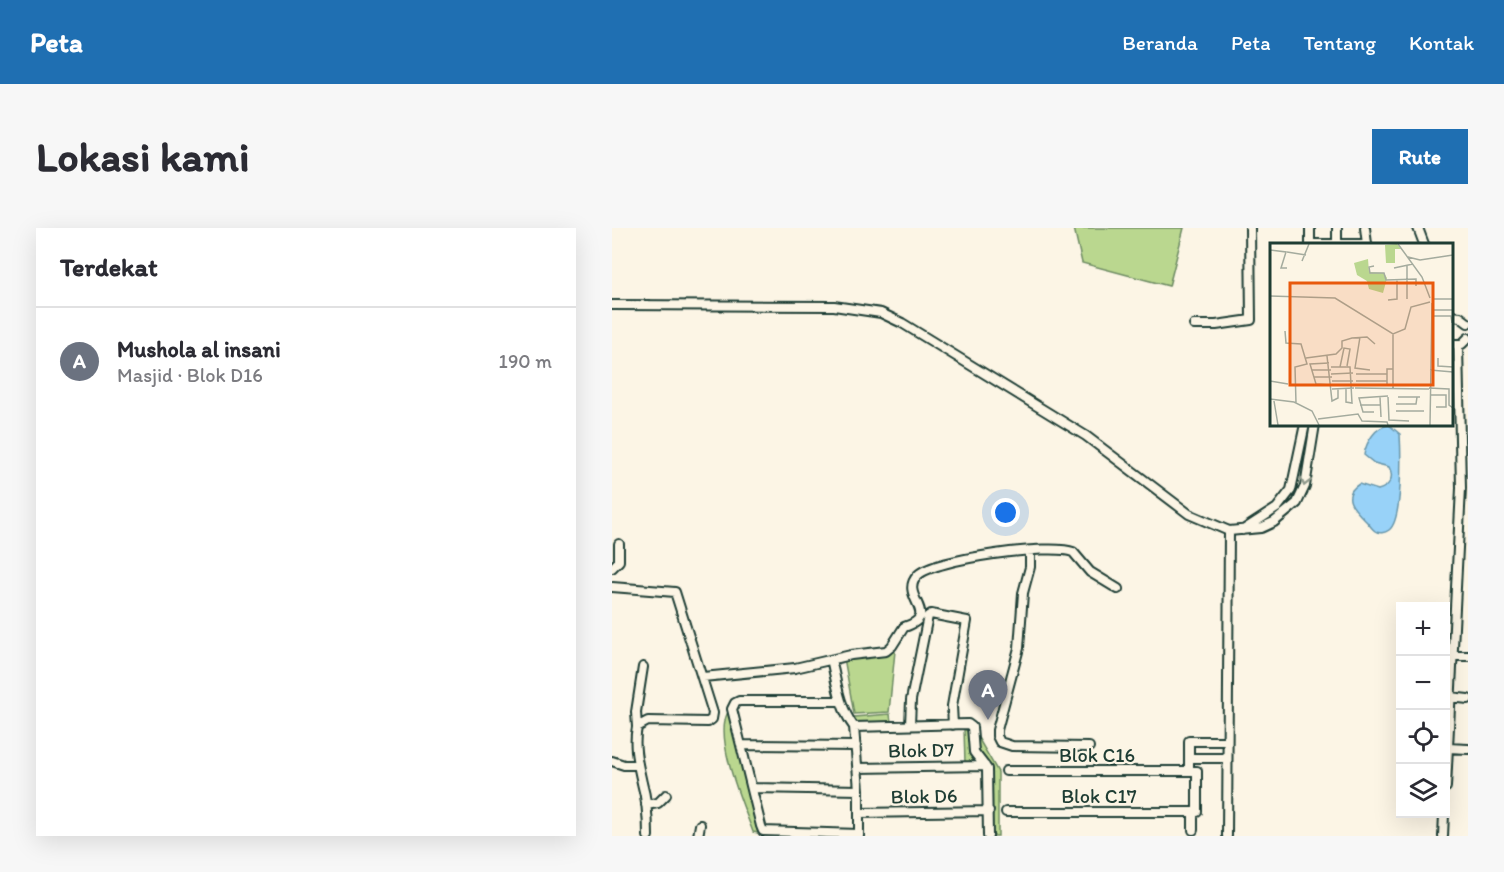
<!DOCTYPE html>
<html lang="id">
<head>
<meta charset="utf-8">
<style>
	:root { --surface:#fff; --page:#f7f7f7; --text:#2b2b33; --muted:#7c7c81; --line:#e1e1e2; --accent:#1f6fb2 }
	body { margin:0; font-family:Itim,sans-serif; background:var(--page); color:var(--text) }
	.controls { position:absolute; right:18px; bottom:18px; display:grid; overflow:hidden; border-radius:0px; box-shadow:0 6px 24px #0002 }
	.controls button { width:54px; height:54px; display:grid; place-items:center; padding:0; border:0; border-bottom:2px solid var(--line); background:var(--surface); color:var(--text); font:30px sans-serif }
	.you { position:absolute; left:394px; top:285px; width:21px; height:21px; margin:-15px; border:4px solid #fff; border-radius:50%; background:#1a73e8; box-shadow:0 0 0 9px #1a73e833 }
	.badge { display:grid; place-items:center; width:39px; height:39px; border-radius:50%; background:var(--accent); color:#fff; font-size:20px; font-weight:700 }
	.pin { position:absolute; translate:-50% -50px; filter:drop-shadow(0 2px 3px #0008) }
	.pin::after { content:''; position:absolute; top:32px; width:21px; height:18px; background:inherit; clip-path:polygon(0 0,100% 0,50% 100%) }
	.list { margin:0; padding:0; list-style:none }
	h2 { display:flex; justify-content:space-between; align-items:center; height:78px; margin:0; padding:0 24px; font-size:26px }
	h2 small { font-size:20px; font-weight:400; color:var(--muted) }
	.list li { display:grid; grid-template-columns:39px 1fr auto; gap:18px; align-items:center; box-sizing:border-box; height:108px; padding:0 24px; border-top:2px solid var(--line) }
	.list b { display:block; font-size:22px; white-space:nowrap }
	.list p { margin:0; font-size:20px; white-space:nowrap; color:var(--muted) }
	.list em { font-size:20px; font-style:normal; color:var(--muted) }
	.icon { flex:none; width:33px; height:33px; fill:none; stroke:currentColor; stroke-width:2; stroke-linecap:round; stroke-linejoin:round }
	.map { position:relative; flex:none; width:856px; height:608px; overflow:hidden; border-radius:0px }
	header { display:flex; align-items:center; gap:36px; box-sizing:border-box; height:84px; padding:0 30px; background:var(--accent); color:#fff }
	header strong { font-size:28px }
	nav { display:flex; gap:33px; margin-inline-start:auto; font-size:21px }
	.intro { display:flex; align-items:center; justify-content:space-between; box-sizing:border-box; height:144px; padding:0 36px }
	h1 { margin:0; font-size:42px }
	.button { padding:15px 27px; border-radius:0px; background:var(--accent); color:#fff; font-size:21px; font-weight:700 }
	main { display:flex; gap:36px; padding:0 36px }
	aside { flex:1; background:var(--surface); border-radius:0px; box-shadow:0 6px 24px #0002 }
	.map>svg:first-child { display:block }
	.green { fill:#bad78f; stroke:#6c8a62; stroke-width:1.5 }
	.water { fill:#98d2f8; stroke:#6896aa; stroke-width:1.5 }
	.lines { fill:none; stroke-linecap:round; stroke-linejoin:round }
	.minor-casing { stroke:#1f3d34; stroke-width:12 }
	.minor { stroke:#fcf5e5; stroke-width:8 }
	.oneway { stroke:#8e998c }
	.labels { text-anchor:middle; dominant-baseline:central; stroke-width:4.5; stroke-linejoin:round; paint-order:stroke }
	.street-label { font-size:20px; fill:#1f3d34; stroke:#fcf5e5 }
	.inset-road { fill:none; stroke:#a4ab9e; stroke-width:1.5 }
	.view { fill:#e8590c; fill-opacity:0.15; stroke:#e8590c; stroke-width:3 }
	.inset-edge { fill:none; stroke:#1f3d34; stroke-width:3 }
</style>
</head>
<body>
<header>
<strong>Peta</strong>
<nav><a>Beranda</a><a>Peta</a><a>Tentang</a><a>Kontak</a></nav>
</header>
<div class="intro"><h1>Lokasi kami</h1><a class="button">Rute</a></div>
<main>
<aside>
<h2>Terdekat<small></small></h2>
<ul class="list">
<li><span class="badge" style="background:#6b7280">A</span><div><b>Mushola al insani</b><p>Masjid · Blok D16</p></div><em>190 m</em></li>
</ul>
</aside>
<div class="map">
<svg width="856" height="608" viewBox="0 0 856 608">
	<rect width="100%" height="100%" fill="#fcf5e5"/>
	<filter id="ink" filterUnits="userSpaceOnUse"><feTurbulence type="fractalNoise" baseFrequency=".0167" numOctaves="2"/><feDisplacementMap in="SourceGraphic" scale="12" xChannelSelector="R" yChannelSelector="G"/><feConvolveMatrix kernelMatrix="1 2 1 2 8 2 1 2 1" color-interpolation-filters="sRGB"/></filter>
	<g filter="url(#ink)">
		<path class="green" d="M462,0H572L557,58L470,35Z
			M262,421L283,423L277,484L242,486L231,424Z
			M115,486L117,487L146,605L141,604C131,577 103,513 115,486Z
			M278,486L279,494H243L242,489Z
			M352,501L356,503L359,523L365,535H353Z
			M365,508L386,544V608H380L379,543L367,523Z"/>
		<path class="water" d="M777,197L788,206C789,223 791,292 777,302C773,305 767,306 763,303C760,301 757,296 754,293C742,281 728,268 747,256L766,262C777,259 783,250 777,239L762,235L752,227C754,214 764,198 777,197Z"/>
		<g class="lines">
			<g class="minor-casing">
				<path id="minor" d="M698,0V16
					M753,0L755,16
					M806,0L812,16
					M698,16H755
					M725,16V0
					M0,77L222,78L269,85L290,95L474,208L577,286L617,303L649,300L662,294L685,275L693,258L703,196
					M840,88L848,89L856,95
					M582,97H604L639,92L638,0
					M840,116H850L856,110
					M631,302L665,280L679,262L693,196
					M418,323V339L411,365L407,420L385,502V508L388,514L400,518L477,519
					M0,340L7,333V316
					M0,359L63,364L101,485L100,491L96,494L36,493L25,499C21,519 26,536 30,555C35,572 36,590 36,608
					M840,428H856
					M220,435C225,458 228,480 242,499L247,562V608
					M91,449L183,440L239,427L274,423L280,418L292,399C331,387 285,368 306,347C322,331 440,315 461,324L478,344L506,361
					M838,469L856,471
					M229,473H127L123,475L120,481L149,598L151,603L247,606
					M298,497L299,472L316,388L319,386L355,393L340,478L341,497
					M25,499L24,484L31,439
					M242,499L356,496L360,499L362,524L375,541L376,608
					M130,517L244,518
					M836,520L856,521
					M577,530H614
					M0,533L12,537H25
					M245,540L373,538
					M394,543H577
					M834,559L849,260L846,117
					M140,560L247,562
					M34,577L46,575L54,567
					M394,584H581
					M247,585L377,583
					M581,602V584H585V543H577V513H614
					M86,608L88,597
					M615,608L617,303
					M831,608L832,586"/>
			</g>
			<use href="#minor" class="minor"/>
		</g>
		<defs><path id="oneway-chevron" d="M-2-3.5L2.5 0L-2 3.5" fill="none" stroke-width="1.6" stroke-linecap="round" stroke-linejoin="round" transform="scale(1.5)"/></defs>
		<use class="oneway" href="#oneway-chevron" transform="translate(693 254) rotate(104)"/>
	</g>
	<g class="labels">
		<g class="street-label">
			<text transform="translate(309 522) rotate(-1)">Blok D7</text>
			<text x="485" y="527">Blok C16</text>
			<text transform="translate(312 568) rotate(-1)">Blok D6</text>
			<text x="487" y="568">Blok C17</text>
		</g>
	</g>
	<g transform="translate(658 15)">
		<rect width="183" height="183" fill="#fcf5e5"/>
		<path d="M127,1L131,6H125V20H116L115,2ZM98,16L99,29L114,30L117,35L113,50L99,46L97,38L87,32L84,20Z" fill="#bad78f"/>
		<path class="inset-road" d="M128,1L152,34L160,55M0,7L16,9L11,25H17M17,9L36,12M138,14L150,17L183,12M32,18L39,1M104,23L99,24L100,30H114L116,37L146,36V43M137,23V56M124,25L143,21M0,53L65,55L123,91L135,86L141,64L160,59M163,56H183M118,57L127,56V37M162,67H183M162,73H181L182,80M15,88L16,100L31,101L37,121L25,124L26,160M90,94L85,125L100,127M57,113L62,158L68,155V146M36,115L66,111L72,105V98L82,95L97,94L105,101M168,115V123L183,124M59,120L40,121L46,141L61,142M61,124H80L82,160L76,159V146M70,124L74,105L80,106L77,123M42,127H61M160,127L183,129M61,131L83,130M86,131H117M44,134H62M0,138L18,141M62,138H83M86,138H117M117,141V126H123M85,145L159,146M159,145L179,146V162L183,165M62,146L84,145M123,146V91M161,152H176V164H166M110,154L111,174M118,154L119,177L139,178M128,154H150M0,156L24,159L42,168L49,182M4,158L8,182M126,161H146L147,154M90,162H110M126,168H154M104,169H93L89,155L118,153M48,176L88,171L92,178L117,179L118,182M160,182L162,60"/>
		<path class="view" d="M20,40H163V142H20Z"/>
		<rect width="183" height="183" class="inset-edge"/>
	</g>
</svg>
<div class="controls">
<button>+</button>
<button>−</button>
<button><svg class="icon" aria-label="locate" viewBox="0 0 24 24"><circle cx="12" cy="12" r="6"/><path d="M12 2v4M12 18v4M2 12h4M18 12h4"/></svg></button>
<button><svg class="icon" aria-label="layers" viewBox="0 0 24 24"><path d="M12 4l9 5-9 5-9-5zM3 14l9 5 9-5"/></svg></button>
</div>
<div class="you"></div>
<div class="pin badge" style="left:376px;top:492px;background:#6b7280">A</div>
</div>
</main>
</body>
</html>
